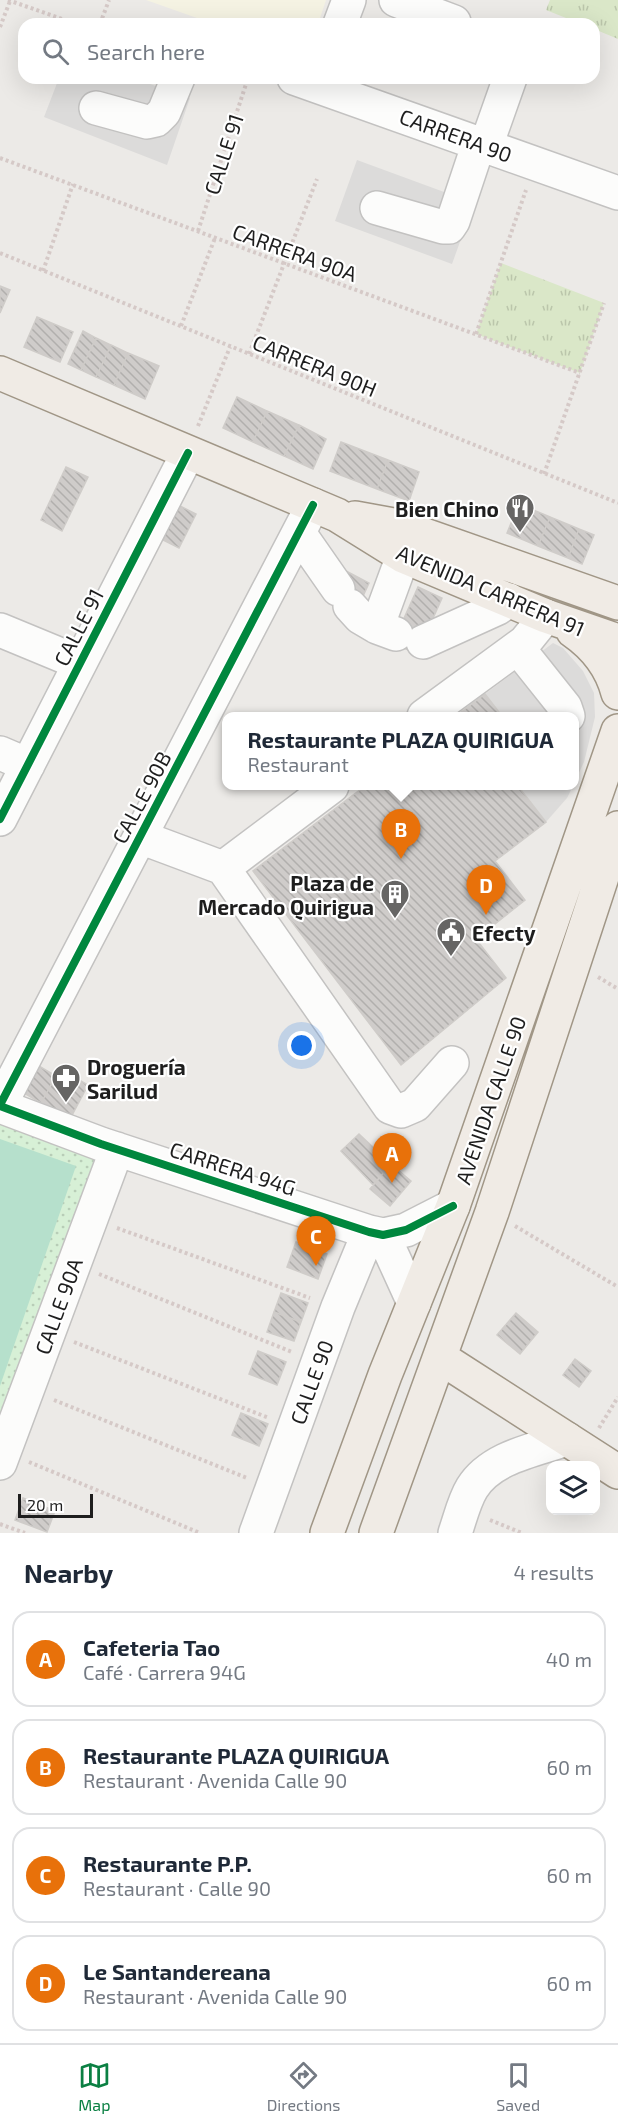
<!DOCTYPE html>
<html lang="en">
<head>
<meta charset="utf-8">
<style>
	:root { --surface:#fff; --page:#f6f6f7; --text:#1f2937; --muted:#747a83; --line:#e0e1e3; --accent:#0b8043 }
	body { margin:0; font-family:"Exo 2",sans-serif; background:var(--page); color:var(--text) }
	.controls { position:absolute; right:18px; bottom:18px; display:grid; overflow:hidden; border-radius:12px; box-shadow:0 6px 24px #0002 }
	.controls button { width:54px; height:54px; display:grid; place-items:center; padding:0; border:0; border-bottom:2px solid var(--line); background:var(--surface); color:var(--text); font:30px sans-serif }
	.scale { position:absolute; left:18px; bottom:15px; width:75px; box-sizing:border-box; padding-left:6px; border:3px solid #1e1e1e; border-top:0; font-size:16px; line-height:21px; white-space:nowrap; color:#1e1e1e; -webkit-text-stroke:4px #fff; paint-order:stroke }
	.you { position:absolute; left:302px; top:1046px; width:21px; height:21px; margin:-15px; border:4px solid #fff; border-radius:50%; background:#1a73e8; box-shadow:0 0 0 9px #1a73e833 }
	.badge { display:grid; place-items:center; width:39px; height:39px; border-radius:50%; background:var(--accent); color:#fff; font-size:20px; font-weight:700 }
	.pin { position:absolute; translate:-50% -50px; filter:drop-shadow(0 2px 3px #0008) }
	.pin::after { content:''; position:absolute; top:32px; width:21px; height:18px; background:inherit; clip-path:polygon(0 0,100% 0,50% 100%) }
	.popup { position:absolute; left:222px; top:712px; width:357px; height:78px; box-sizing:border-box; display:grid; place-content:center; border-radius:12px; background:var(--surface); filter:drop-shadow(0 2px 4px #0005); font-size:20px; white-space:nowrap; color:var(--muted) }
	.popup b { font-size:22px; color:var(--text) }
	.popup::after { content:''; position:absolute; left:50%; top:100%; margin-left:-12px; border:12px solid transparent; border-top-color:var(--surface) }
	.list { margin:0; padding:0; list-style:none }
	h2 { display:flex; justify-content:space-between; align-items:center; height:78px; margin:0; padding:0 24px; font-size:26px }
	h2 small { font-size:20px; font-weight:400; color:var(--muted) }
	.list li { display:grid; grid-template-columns:39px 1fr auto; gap:18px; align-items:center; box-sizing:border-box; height:96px; margin:0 12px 12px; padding:0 12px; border:2px solid var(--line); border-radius:18px }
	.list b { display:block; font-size:22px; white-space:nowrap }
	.list p { margin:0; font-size:20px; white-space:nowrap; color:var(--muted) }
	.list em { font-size:20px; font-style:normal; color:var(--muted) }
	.icon { flex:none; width:33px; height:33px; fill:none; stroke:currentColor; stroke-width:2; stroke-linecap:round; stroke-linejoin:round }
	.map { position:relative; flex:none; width:618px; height:1533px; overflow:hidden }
	.search { position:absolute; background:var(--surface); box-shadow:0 6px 24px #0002; left:18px; right:18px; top:18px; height:66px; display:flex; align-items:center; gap:15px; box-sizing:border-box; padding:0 21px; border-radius:18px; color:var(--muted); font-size:22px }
	.sheet { height:510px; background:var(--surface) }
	nav { display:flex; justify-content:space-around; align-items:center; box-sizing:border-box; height:84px; border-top:2px solid var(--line); background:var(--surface); font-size:16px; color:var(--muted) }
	nav a { display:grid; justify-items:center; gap:3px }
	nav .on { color:var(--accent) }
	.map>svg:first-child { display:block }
	.education { fill:#f5f3e3 }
	.grass { fill:url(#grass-tufts) }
	.park { fill:url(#park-dots) }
	.pitch { fill:#b6e0cc }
	.parking { fill:#dcdbda }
	.building { fill:url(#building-back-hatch); stroke:#cfccc9; stroke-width:1.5 }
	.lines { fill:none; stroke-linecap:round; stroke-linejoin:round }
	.minor-casing { stroke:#c3c2c1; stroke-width:36 }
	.major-casing { stroke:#a09686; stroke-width:36 }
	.path { stroke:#d5c9c7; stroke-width:4; stroke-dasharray:3 3; stroke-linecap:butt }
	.minor { stroke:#fcfcfb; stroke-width:33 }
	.major { stroke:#f0ebe5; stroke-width:33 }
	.cycleway-casing { stroke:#fff; stroke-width:11 }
	.cycleway { stroke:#00873e; stroke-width:8 }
	.labels { text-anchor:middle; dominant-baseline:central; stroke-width:4.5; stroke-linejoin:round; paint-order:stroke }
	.street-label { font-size:21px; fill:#1e1e1e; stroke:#fff }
	.poi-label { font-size:21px; font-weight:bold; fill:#1e1e1e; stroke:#fff; text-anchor:end }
</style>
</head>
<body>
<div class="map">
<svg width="618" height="1533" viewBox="0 0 618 1533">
	<defs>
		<pattern id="grass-tufts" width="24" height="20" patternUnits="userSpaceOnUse" patternTransform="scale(1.5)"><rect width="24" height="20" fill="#dae7c8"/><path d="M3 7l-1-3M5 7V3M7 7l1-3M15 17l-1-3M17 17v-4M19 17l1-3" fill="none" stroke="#bbc6ab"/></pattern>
		<pattern id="park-dots" width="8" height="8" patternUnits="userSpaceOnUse" patternTransform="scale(1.5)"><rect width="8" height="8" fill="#d7f0d6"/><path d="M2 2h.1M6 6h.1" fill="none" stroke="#b8cdb7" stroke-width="1.8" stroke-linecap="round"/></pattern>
		<pattern id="building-back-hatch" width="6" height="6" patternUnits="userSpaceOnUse" patternTransform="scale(1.5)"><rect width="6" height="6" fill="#cfccca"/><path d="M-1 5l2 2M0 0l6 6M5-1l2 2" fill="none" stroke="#b1afad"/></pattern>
	</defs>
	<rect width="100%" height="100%" fill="#eceae7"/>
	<path class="education" d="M146,0H326L318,24H214Z"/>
	<path class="grass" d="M550,0H618V39L594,29V24H581L546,10Z
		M501,263L604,303L580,373L476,334Z"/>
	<path class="park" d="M0,1122L103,1162L0,1436Z"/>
	<path class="pitch" d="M0,1139L76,1166L0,1386Z"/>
	<path class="parking" d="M59,78H133L190,98L167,165L44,117Z
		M357,160L474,203L452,264L335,221Z
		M553,643L563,648L583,671L594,693L595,717L584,762L575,781V716H502L485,694Z
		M518,786H573L567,798L546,822Z"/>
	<path class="building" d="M0,286L10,290L0,313Z
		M37,317L73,332L60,362L24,347Z
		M83,331L96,338L81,370L68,364Z
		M96,338L111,345L96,377L81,370Z
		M111,345L128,353L114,385L96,377Z
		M128,353L159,366L145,399L114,385Z
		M237,397L267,411L253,442L223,428Z
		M267,411L299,425L284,456L253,442Z
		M299,425L326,439L313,469L284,456Z
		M341,442L388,460L377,489L330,471Z
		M388,460L419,472L409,501L377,489Z
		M66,467L88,477L62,531L41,520Z
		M174,503L196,514L179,548L157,537Z
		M519,504L550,517L538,546L507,533Z
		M550,517L579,529L568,558L538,546Z
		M579,529L594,535L582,564L568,558Z
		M346,571L369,583L357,609Z
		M418,587L442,598L417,654L393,643Z
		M485,694L502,716H456Z
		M365,786H518L546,822L495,861L525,900L476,939L506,978L401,1065L253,871Z
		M32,1062L56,1076L41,1103L17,1089Z
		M60,1069L88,1085L70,1119L41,1103Z
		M359,1134L391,1164L373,1185L341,1151Z
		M391,1164L411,1181L390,1206L370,1189Z
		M296,1242L327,1254L318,1279L287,1267Z
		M281,1293L308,1303L301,1322L274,1312Z
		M274,1312L301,1322L294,1341L267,1332Z
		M516,1313L538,1332L520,1354L497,1335Z
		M258,1351L286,1362L277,1385L249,1374Z
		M575,1359L591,1371L579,1387L563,1375Z
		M241,1413L268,1424L259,1446L232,1435Z
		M23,1498L55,1511L47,1532L15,1520Z"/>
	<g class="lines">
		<g class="minor-casing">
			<path id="minor" d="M396,0L454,22
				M340,24L349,0
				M294,78L618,193
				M96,108L147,122L156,120L164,112L178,78
				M486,146L510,78
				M377,208L443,227H449L453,221L479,143
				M299,533L338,589
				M350,606L360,617L377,627
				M0,630L80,663
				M396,634L377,627L403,556
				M423,642L498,608L509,600
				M518,648L565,707L568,716
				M424,716L525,642L546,616
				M0,753L28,765
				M0,819L188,453
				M140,837L223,868
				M223,868L390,1107L401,1111L415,1105L452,1063
				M223,868L332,786
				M0,1105L313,505
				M0,1106L101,1144L369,1232L383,1235L406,1230L453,1206
				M383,1235L414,1303
				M0,1463L117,1149
				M256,1533L338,1307L369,1232
				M455,1533C460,1519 464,1501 472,1488C491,1457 535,1450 567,1439"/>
		</g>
		<g class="major-casing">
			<path id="major" d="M0,373L337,515L403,556L546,616L618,641
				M355,518L399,526L618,603
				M573,631C596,647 611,666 618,693
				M441,1358L618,1472
				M327,1533L385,1375L453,1206L618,731
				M376,1533L492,1212L618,828"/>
		</g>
		<path class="path" d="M8,0L76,24
			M100,24L109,0
			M0,27L10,1
			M0,158L580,373
			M198,231L248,78
			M0,253L618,503
			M43,271L73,184
			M181,326L215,238
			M476,334L526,190
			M249,354L317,179
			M198,426L230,347
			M544,474L604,303
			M598,977L618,989
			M515,1226L618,1287
			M117,1228L310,1298
			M99,1274L292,1352
			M74,1342L269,1418
			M54,1400L247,1478
			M599,1428L618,1397
			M29,1462L200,1533
			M490,1520L522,1533
			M0,1524L25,1533"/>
		<use href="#minor" class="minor"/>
		<use href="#major" class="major"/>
		<g class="cycleway-casing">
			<path id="cycleway" d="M0,819L188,453
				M0,1105L313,505
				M0,1106L101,1144L369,1232L383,1235L406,1230L453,1206"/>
		</g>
		<use href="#cycleway" class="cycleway"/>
	</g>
	<defs>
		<g id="restaurant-pin" transform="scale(1.5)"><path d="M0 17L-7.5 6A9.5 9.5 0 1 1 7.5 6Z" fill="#666564" stroke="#fff"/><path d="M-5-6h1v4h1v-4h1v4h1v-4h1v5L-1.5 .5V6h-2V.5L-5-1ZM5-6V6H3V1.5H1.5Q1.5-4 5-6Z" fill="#fff"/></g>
		<g id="building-pin" transform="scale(1.5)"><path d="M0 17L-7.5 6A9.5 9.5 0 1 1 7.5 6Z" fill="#666564" stroke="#fff"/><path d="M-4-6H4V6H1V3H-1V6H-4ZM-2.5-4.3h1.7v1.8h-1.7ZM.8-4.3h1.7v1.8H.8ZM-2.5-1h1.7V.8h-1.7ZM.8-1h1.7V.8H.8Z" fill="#fff"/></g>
		<g id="civic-pin" transform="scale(1.5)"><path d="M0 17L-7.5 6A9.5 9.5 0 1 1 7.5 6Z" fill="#666564" stroke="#fff"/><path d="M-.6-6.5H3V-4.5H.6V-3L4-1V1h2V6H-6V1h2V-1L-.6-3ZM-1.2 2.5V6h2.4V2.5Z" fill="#fff"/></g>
		<g id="pharmacy-pin" transform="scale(1.5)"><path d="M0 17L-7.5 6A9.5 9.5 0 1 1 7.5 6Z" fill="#666564" stroke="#fff"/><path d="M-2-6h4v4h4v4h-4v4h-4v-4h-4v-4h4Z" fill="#fff"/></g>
	</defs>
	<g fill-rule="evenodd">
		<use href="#restaurant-pin" x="520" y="508"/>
		<use href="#building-pin" x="395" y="894"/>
		<use href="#civic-pin" x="451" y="932"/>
		<use href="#pharmacy-pin" x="66" y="1078"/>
	</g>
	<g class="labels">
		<g class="street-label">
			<text transform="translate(456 135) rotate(20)">CARRERA 90</text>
			<text transform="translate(223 154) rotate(-72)">CALLE 91</text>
			<text transform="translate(295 252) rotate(20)">CARRERA 90A</text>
			<text transform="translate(315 365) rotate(22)">CARRERA 90H</text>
			<text transform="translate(491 590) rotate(23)">AVENIDA CARRERA 91</text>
			<text transform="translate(78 627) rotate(-63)">CALLE 91</text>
			<text transform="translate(141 797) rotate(-62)">CALLE 90B</text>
			<text transform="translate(490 1100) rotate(-71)">AVENIDA CALLE 90</text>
			<text transform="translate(233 1168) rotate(18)">CARRERA 94G</text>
			<text transform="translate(58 1306) rotate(-70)">CALLE 90A</text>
			<text transform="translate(311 1382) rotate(-70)">CALLE 90</text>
		</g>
		<g class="poi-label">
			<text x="499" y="508">Bien Chino</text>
			<text x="374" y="882">Plaza de<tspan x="374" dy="24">Mercado Quirigua</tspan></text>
			<text x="472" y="932" text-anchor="start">Efecty</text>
			<text x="87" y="1066" text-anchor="start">Droguería<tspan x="87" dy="24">Sarilud</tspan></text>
		</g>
	</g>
</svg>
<div class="controls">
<button><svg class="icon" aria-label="layers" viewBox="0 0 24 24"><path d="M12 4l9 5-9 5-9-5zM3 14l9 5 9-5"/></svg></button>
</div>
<div class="scale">20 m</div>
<div class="you"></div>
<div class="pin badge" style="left:392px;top:1183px;background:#e8710a">A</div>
<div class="pin badge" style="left:401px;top:859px;background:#e8710a">B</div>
<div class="popup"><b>Restaurante PLAZA QUIRIGUA</b>Restaurant</div>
<div class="pin badge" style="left:316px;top:1266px;background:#e8710a">C</div>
<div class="pin badge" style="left:486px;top:915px;background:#e8710a">D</div>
<div class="search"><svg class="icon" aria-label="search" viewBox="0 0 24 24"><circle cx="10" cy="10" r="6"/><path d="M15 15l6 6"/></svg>Search here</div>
</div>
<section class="sheet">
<h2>Nearby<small>4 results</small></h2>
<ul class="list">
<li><span class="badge" style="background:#e8710a">A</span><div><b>Cafeteria Tao</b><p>Café · Carrera 94G</p></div><em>40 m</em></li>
<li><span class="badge" style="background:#e8710a">B</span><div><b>Restaurante PLAZA QUIRIGUA</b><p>Restaurant · Avenida Calle 90</p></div><em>60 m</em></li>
<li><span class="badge" style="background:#e8710a">C</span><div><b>Restaurante P.P.</b><p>Restaurant · Calle 90</p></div><em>60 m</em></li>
<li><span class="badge" style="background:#e8710a">D</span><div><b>Le Santandereana</b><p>Restaurant · Avenida Calle 90</p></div><em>60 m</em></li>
</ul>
</section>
<nav>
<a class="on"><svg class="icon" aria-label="map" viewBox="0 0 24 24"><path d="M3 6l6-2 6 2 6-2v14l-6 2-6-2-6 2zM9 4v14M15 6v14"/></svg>Map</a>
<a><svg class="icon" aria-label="directions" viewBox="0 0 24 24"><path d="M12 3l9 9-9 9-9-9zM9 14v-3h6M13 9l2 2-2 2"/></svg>Directions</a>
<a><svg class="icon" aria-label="saved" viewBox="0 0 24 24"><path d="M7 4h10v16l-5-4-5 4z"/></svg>Saved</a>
</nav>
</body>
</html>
